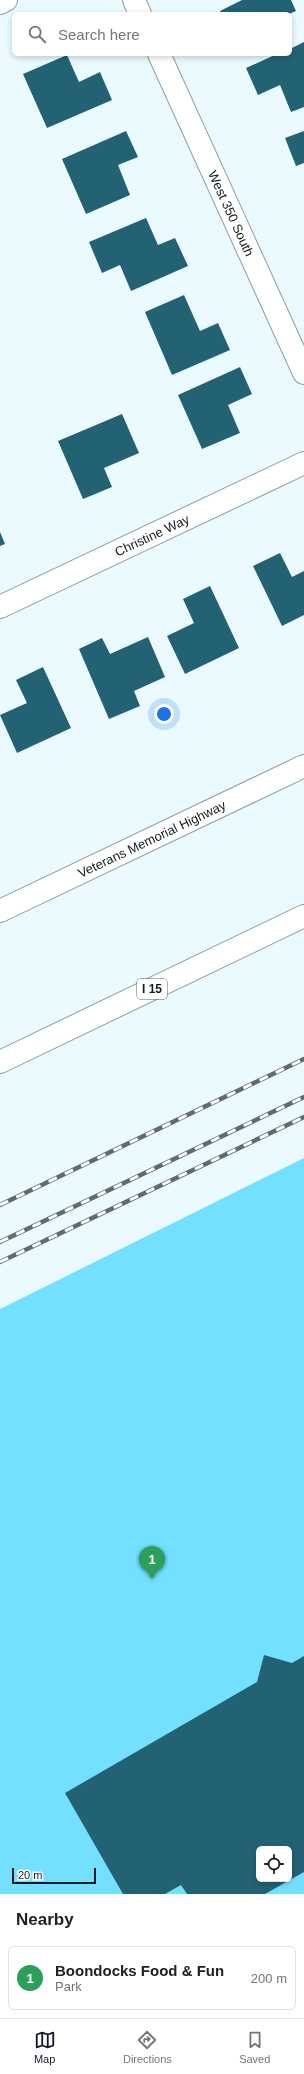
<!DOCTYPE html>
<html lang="en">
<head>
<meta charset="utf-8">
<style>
	:root { --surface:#fff; --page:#f2f2f2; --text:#202124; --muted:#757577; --line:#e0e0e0; --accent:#111827 }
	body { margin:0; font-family:Helvetica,sans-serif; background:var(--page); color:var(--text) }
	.controls { position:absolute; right:12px; bottom:12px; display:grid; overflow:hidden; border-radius:6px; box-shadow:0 2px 6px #0003 }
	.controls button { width:36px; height:36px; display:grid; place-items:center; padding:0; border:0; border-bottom:1px solid var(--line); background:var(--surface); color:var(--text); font:20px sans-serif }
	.scale { position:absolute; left:12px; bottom:10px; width:84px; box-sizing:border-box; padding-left:4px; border:2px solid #131c1f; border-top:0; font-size:11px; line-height:14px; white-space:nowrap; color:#131c1f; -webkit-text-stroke:3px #fff; paint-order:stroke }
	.you { position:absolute; left:164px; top:714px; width:14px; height:14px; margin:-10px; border:3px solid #fff; border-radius:50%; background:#1a73e8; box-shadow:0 0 0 6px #1a73e833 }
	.badge { display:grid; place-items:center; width:26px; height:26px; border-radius:50%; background:var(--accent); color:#fff; font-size:13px; font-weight:700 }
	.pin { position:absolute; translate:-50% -33px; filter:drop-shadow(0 1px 2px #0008) }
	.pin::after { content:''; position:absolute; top:21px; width:14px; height:12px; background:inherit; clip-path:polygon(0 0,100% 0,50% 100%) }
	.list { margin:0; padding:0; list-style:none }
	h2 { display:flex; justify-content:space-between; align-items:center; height:52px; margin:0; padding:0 16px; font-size:17px }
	h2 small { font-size:13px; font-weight:400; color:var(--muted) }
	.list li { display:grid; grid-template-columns:26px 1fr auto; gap:12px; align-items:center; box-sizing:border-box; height:64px; margin:0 8px 8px; padding:0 8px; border:1px solid var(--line); border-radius:6px }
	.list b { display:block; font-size:15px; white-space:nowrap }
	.list p { margin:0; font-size:13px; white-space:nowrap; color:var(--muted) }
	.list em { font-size:13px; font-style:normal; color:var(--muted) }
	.icon { flex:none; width:22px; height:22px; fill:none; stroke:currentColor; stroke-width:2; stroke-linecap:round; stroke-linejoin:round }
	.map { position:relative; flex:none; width:304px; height:1894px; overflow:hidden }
	.search { position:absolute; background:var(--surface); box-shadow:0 2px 6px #0003; left:12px; right:12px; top:12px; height:44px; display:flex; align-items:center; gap:10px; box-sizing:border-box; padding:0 14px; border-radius:6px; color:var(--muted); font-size:15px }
	.sheet { height:124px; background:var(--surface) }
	nav { display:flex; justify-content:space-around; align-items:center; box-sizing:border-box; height:56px; border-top:1px solid var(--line); background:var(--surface); font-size:11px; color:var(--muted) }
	nav a { display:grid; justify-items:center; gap:2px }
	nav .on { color:var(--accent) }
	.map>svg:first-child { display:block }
	.green { fill:#73e0ff; fill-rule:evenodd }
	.building { fill:#236273; fill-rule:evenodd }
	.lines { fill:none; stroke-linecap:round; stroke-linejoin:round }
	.minor-casing { stroke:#879fa7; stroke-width:24 }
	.motorway-casing { stroke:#879fa7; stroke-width:24 }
	.minor { stroke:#fff; stroke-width:22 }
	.motorway { stroke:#fff; stroke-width:22 }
	.rail-casing { stroke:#5f6b6f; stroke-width:4.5 }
	.rail { stroke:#fff; stroke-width:3; stroke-dasharray:9; stroke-linecap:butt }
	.labels { text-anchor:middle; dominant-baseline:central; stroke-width:4; stroke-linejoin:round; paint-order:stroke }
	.shield { fill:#fff; stroke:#5a6062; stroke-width:1 }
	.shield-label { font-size:12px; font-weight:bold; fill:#131c1f }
	.street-label { font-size:13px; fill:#131c1f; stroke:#fff }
</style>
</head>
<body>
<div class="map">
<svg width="304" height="1894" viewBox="0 0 304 1894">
	<rect width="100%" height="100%" fill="#eafaff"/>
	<path class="green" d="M304,1158V1894H0V1309ZM259,1849H289V1879H259Z"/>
	<path class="building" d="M242,0H291L296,11L289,14H222L220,11Z
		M304,42V107L291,112L280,85L258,95L246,68L277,54H290V49Z
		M67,55L79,82L100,72L112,100L47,128L23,74Z
		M126,131L138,157L118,165L130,195L86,214L62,159Z
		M304,131V163L296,166L285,138Z
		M146,218L158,245L175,238L188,266L131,291L120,265L102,273L89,242Z
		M184,295L200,331L218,323L230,350L172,375L145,312Z
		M240,367L252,394L228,405L240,433L202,449L178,395Z
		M122,414L139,453L104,468L112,487L83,499L58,441Z
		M0,532L5,544L0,546Z
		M280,553L292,577L304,571V615L282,626L253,566Z
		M210,586L239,648L185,674L167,636L194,623L183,599Z
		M148,637L165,677L134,691L140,706L109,719L79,649L102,638L110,654Z
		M43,667L71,728L17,753L0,715L27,703L16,680Z
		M264,1655L292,1663L304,1656V1872L265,1894H187L181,1885L165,1894H123L65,1793L257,1682ZM259,1849H289V1879H259Z"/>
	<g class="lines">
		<g class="minor-casing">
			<g id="minor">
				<path d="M134,0L140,14"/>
				<path d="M0,3L6,0"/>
				<path id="s1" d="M159,54L304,373"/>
				<path id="s2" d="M0,607L304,463"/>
			</g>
		</g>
		<g class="motorway-casing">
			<g id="motorway">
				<path id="s3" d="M0,911L304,766"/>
				<path d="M0,1062L304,916"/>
			</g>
		</g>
		<use href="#minor" class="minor"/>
		<use href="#motorway" class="motorway"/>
		<g class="rail-casing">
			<path id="rail" d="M0,1205L304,1059
				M0,1242L304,1097
				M0,1262L304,1117"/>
		</g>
		<use href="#rail" class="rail"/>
	</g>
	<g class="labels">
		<rect class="shield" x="137" y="979" width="30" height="20" rx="3"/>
		<g class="shield-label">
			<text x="152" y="989">I 15</text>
		</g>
		<g class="street-label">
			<text stroke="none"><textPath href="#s1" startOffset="175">West 350 South</textPath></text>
			<text stroke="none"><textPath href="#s2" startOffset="168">Christine Way</textPath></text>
			<text stroke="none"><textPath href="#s3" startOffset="168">Veterans Memorial Highway</textPath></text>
		</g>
	</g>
</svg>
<div class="controls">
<button><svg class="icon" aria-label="locate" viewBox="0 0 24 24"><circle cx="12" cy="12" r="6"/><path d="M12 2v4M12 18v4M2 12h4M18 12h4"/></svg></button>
</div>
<div class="scale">20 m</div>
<div class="you"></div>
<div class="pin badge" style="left:152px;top:1579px;background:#2e9e5b">1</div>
<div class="search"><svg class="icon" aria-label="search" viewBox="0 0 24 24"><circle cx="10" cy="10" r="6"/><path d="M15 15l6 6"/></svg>Search here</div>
</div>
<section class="sheet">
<h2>Nearby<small></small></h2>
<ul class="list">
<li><span class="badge" style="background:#2e9e5b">1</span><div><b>Boondocks Food &amp; Fun</b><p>Park</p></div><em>200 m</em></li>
</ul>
</section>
<nav>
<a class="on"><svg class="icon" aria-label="map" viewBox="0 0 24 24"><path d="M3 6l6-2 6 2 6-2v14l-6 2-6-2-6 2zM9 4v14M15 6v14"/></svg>Map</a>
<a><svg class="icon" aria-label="directions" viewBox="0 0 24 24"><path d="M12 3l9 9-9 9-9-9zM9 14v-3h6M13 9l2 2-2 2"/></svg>Directions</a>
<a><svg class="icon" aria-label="saved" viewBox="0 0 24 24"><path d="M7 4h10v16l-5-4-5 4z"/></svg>Saved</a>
</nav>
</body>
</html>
